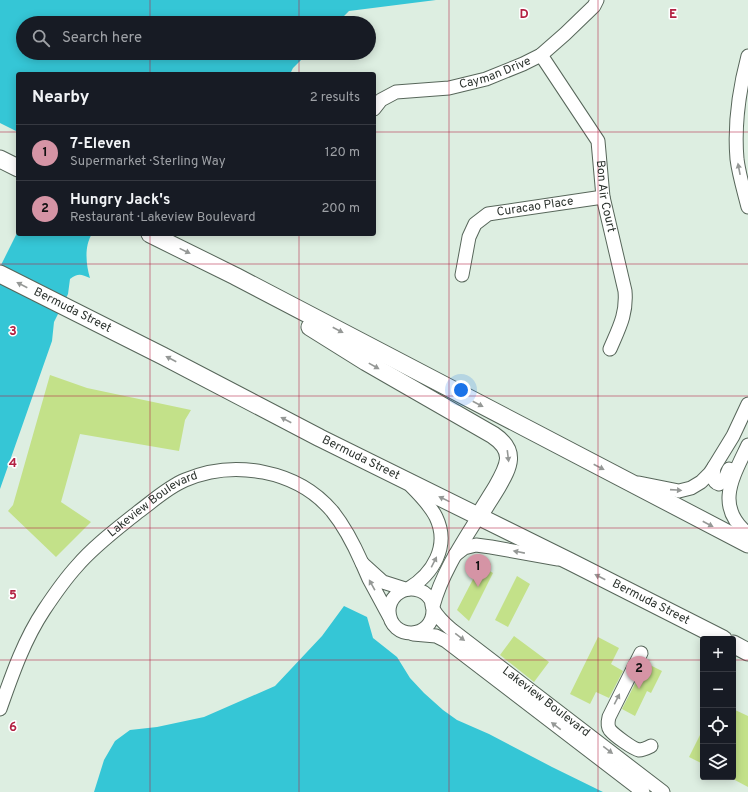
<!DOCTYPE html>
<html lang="en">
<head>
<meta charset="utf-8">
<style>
	:root { --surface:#171b24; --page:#20242c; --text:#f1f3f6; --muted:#9ea1a6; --line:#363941; --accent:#d594a5 }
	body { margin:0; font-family:Overpass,sans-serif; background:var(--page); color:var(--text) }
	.controls { position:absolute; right:12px; bottom:12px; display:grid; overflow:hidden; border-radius:4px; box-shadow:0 2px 10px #0003 }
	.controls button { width:36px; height:36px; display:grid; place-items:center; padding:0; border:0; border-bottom:1px solid var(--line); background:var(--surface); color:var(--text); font:20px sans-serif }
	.you { position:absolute; left:461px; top:390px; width:14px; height:14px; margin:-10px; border:3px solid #fff; border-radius:50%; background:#1a73e8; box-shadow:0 0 0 6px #1a73e833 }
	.badge { display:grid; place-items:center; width:26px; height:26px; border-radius:50%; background:var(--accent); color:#111; font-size:13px; font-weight:700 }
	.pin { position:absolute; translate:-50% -33px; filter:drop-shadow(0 1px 2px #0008) }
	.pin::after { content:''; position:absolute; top:21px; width:14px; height:12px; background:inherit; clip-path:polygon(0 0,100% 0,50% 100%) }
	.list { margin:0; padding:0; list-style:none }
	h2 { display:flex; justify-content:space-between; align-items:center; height:52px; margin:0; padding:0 16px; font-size:17px }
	h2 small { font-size:13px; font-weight:400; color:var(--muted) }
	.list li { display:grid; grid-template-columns:26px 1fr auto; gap:12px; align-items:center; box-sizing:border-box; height:56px; padding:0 16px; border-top:1px solid var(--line) }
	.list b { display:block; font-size:15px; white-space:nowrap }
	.list p { margin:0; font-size:13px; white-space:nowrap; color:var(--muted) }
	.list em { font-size:13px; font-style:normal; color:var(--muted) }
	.icon { flex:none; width:22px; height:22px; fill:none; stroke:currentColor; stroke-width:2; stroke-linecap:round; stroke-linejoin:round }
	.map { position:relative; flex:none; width:748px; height:792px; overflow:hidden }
	.search { position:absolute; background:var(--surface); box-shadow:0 2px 10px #0003; left:16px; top:16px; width:360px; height:44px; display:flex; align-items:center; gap:10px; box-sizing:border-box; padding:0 14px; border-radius:22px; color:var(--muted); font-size:15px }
	.panel { position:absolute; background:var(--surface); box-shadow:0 2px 10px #0003; left:16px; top:72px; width:360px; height:164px; border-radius:4px }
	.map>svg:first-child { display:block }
	.water { fill:#35c6d6 }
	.building { fill:#c3e189 }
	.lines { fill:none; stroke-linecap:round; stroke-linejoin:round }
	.minor-casing { stroke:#57665a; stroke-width:15 }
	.major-casing { stroke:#57665a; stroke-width:19 }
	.minor { stroke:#fff; stroke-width:13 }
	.major { stroke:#fff; stroke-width:17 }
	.oneway { fill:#959896 }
	.grid { fill:none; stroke:#b32142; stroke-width:1; stroke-opacity:0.55 }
	.labels { text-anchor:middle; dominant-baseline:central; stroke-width:3; stroke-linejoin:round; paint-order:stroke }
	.street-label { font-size:12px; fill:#2b322d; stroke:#fff }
	.grid-label { font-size:13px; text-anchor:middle; font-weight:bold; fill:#b32142; stroke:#fff; stroke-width:3; stroke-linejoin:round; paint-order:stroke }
</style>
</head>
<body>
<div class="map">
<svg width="748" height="792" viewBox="0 0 748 792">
	<rect width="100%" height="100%" fill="#ddeee1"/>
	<path class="water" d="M0,0H436L349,11L337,23H23V53H308L293,68L290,74H18V132L0,123Z
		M18,231V234H92C84,246 86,265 90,278C81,274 78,273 70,279L68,294L54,322L52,341L0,489V267Z
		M344,606L367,617L373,638L397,657L410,678L424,693L443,710L457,720L489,734L552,767L603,792H94L104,760L115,741L130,730L157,727L204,717L275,686L322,636Z"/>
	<path class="building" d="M50,375L87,388L191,410L185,420L179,451L80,434L61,502L91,522L56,557L8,511L13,505Z
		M483,560L491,564L488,570L493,573L469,621L457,610Z
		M517,576L530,584L508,627L495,620Z
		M514,636L549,662L534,682L500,655Z
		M598,637L619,648L611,664L623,671L609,698L596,692L590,704L570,694Z
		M650,665L662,671L651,693L647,691L635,716L622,709L640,674L644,676Z
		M733,709L748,716V787L733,779Z
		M703,729V764L689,757Z"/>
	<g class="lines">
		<g class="minor-casing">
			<g id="minor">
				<path id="s1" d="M541,55L598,141L603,197L625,291C627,314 619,328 610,349"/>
				<path d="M748,56C739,90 734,124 737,159C739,175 744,191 748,207"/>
				<path id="s2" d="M374,109L381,100L396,92L449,88L486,79L523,64L541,55L565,34L594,6L597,0"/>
				<path id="s3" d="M462,275L469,237L475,224L488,214L603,197"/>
				<path d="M748,445C733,477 714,506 748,534"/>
				<path d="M714,467C713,474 712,482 719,484L724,481L729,469"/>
				<path d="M639,483L679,491L691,488L701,482L710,473L714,467L733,436L748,404"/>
				<path d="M455,555L464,548L476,545L491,547L558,559"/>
				<path d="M408,589C433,574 450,546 436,517C430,505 420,495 411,486"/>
				<path d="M433,606C442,573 461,545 479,516"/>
				<path id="s4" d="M433,609C434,640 390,641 389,611C389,605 392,599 396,595C407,585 424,588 431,600C432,603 432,607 433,609C437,616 446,625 452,630L663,792"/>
				<path d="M389,616L369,579L362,563L383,582L405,589"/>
				<path d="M413,634L436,636L446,641L643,792"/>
				<path d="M641,653L609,717C608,721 607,726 610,730C614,735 633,749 639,750C643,750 647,748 651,746"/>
				<path id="s5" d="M0,709C12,675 24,640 44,610C54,595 65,579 77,566C94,546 117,529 138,512C153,501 168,487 185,480C234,459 297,470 332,511C345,527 354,545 362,563"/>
			</g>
		</g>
		<g class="major-casing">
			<g id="major">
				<path d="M0,159L18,168"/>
				<path d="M150,234L235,276L748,544"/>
				<path id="s6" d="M0,274L163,356L320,438L571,562L723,639"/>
				<path d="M310,327L366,362L493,435C517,451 509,466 497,487C491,497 485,506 479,516"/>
				<path d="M733,644L748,652"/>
			</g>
		</g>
		<use href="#minor" class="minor"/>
		<use href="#major" class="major"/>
	</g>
	<defs><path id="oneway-solid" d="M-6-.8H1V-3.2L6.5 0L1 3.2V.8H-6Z"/></defs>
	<g class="oneway">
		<use href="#oneway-solid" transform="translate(739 169) rotate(-101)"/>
		<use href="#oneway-solid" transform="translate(185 251) rotate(26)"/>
		<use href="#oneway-solid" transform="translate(22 285) rotate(-153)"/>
		<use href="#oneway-solid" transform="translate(338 330) rotate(28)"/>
		<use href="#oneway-solid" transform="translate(171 359) rotate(-152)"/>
		<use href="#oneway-solid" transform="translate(374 366) rotate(29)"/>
		<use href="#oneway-solid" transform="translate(478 404) rotate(28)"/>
		<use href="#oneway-solid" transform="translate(286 420) rotate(-152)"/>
		<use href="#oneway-solid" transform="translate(508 456) rotate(83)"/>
		<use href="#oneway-solid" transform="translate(599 467) rotate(27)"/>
		<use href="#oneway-solid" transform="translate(676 490) rotate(4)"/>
		<use href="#oneway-solid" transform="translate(444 499) rotate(-154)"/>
		<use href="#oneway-solid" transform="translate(708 524) rotate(28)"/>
		<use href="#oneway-solid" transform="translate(519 552) rotate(-169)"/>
		<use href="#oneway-solid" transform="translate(434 562) rotate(-63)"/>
		<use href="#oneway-solid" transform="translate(600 577) rotate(-153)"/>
		<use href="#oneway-solid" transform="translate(372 585) rotate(-119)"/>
		<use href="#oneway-solid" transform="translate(460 637) rotate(37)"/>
		<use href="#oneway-solid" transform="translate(617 699) rotate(-63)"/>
		<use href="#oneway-solid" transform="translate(556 726) rotate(-143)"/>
		<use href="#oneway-solid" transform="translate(608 750) rotate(37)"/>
	</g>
	<path class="grid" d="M150,0V23M299,0V23M449,0V792M598,0V792M150,53V74M299,53V74M0,132H18M374,132H748M150,234V792M299,234V792M0,264H748M0,396H748M0,528H748M0,660H703M733,660H748"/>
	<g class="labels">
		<g class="street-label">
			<text stroke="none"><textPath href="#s2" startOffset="130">Cayman Drive</textPath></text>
			<text stroke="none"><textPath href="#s1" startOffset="159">Bon Air Court</textPath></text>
			<text stroke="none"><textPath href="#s3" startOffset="117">Curacao Place</textPath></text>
			<text stroke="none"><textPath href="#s6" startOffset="81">Bermuda Street</textPath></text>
			<text stroke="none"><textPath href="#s6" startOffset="405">Bermuda Street</textPath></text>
			<text stroke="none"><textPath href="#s5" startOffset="262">Lakeview Boulevard</textPath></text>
			<text stroke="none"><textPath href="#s6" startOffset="729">Bermuda Street</textPath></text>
			<text stroke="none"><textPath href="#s4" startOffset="285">Lakeview Boulevard</textPath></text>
		</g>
	</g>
	<g class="grid-label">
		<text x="524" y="18">D</text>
		<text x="673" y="18">E</text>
		<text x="13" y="335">3</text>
		<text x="13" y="467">4</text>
		<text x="13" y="599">5</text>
		<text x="13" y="731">6</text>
	</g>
</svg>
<div class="controls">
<button>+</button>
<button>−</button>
<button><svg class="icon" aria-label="locate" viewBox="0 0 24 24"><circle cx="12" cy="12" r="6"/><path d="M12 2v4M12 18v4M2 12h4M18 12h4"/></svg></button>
<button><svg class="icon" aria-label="layers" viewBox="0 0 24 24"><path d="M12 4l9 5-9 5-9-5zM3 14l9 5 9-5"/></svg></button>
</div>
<div class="you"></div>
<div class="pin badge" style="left:478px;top:587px">1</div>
<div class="pin badge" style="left:639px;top:689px">2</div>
<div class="search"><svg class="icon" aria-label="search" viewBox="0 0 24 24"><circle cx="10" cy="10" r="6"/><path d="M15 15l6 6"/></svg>Search here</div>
<section class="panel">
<h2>Nearby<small>2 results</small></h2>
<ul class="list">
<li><span class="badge">1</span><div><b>7-Eleven</b><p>Supermarket · Sterling Way</p></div><em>120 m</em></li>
<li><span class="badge">2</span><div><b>Hungry Jack's</b><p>Restaurant · Lakeview Boulevard</p></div><em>200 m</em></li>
</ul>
</section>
</div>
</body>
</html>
